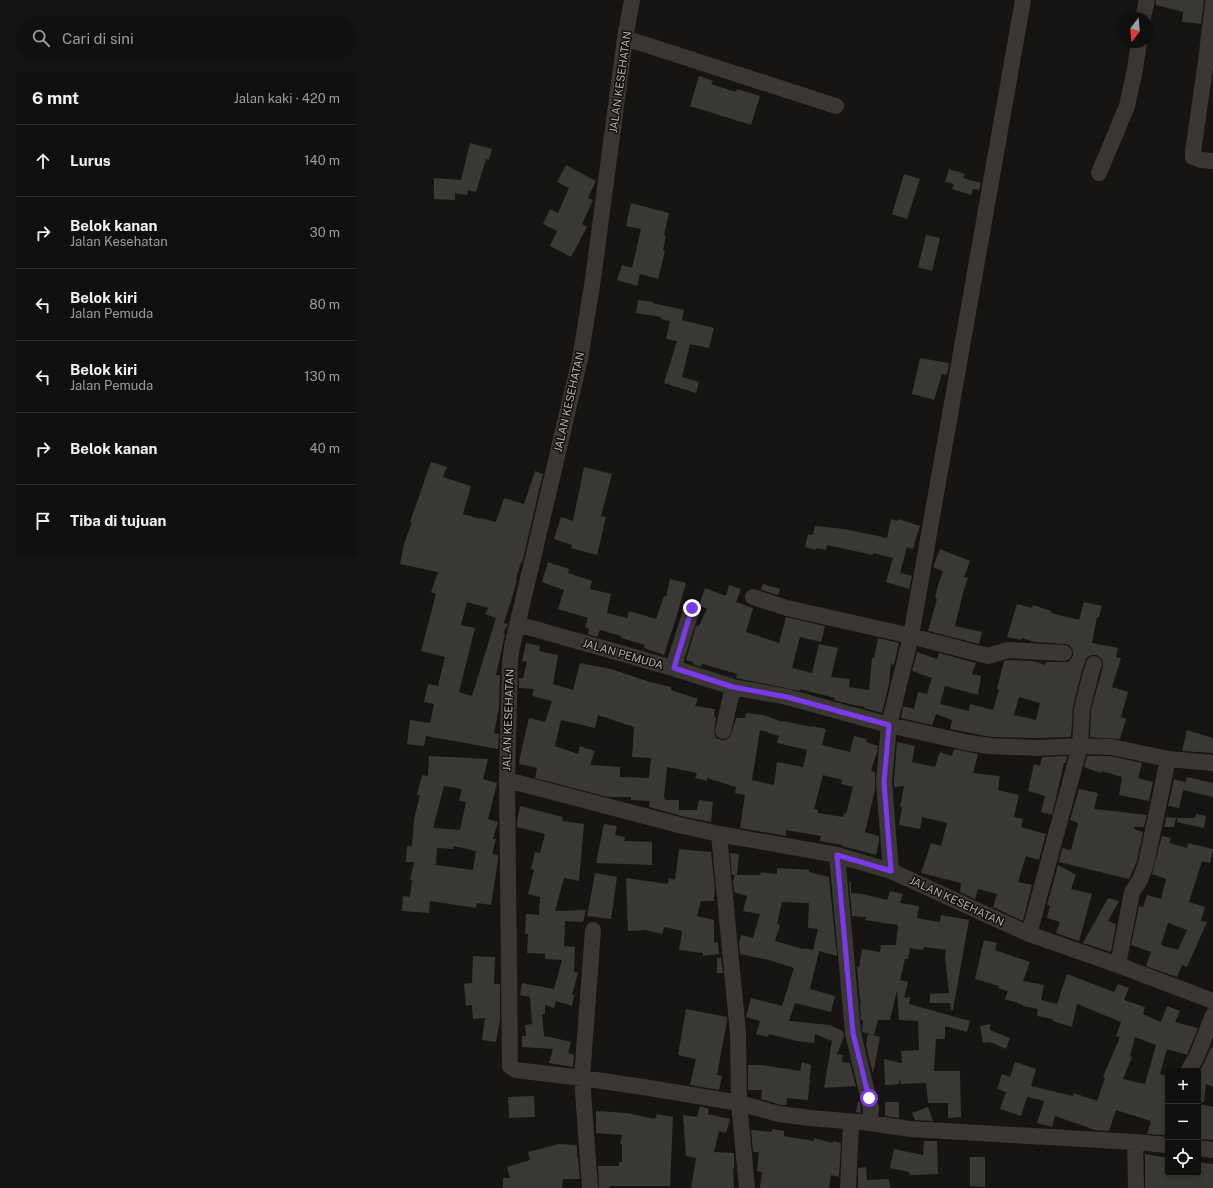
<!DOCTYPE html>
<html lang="id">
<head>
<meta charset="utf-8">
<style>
	:root { --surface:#10100f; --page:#191918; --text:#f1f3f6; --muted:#9c9d9e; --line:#30302f }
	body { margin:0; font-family:"Public Sans",sans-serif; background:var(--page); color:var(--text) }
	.controls { position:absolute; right:12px; bottom:12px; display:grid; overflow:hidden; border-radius:4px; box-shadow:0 2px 6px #0003 }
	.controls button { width:36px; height:36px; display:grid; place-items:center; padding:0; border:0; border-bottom:1px solid var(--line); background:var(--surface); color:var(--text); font:20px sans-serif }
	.compass { position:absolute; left:1117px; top:12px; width:36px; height:36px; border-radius:50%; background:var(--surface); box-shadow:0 2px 6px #0003; rotate:196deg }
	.stop { position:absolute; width:12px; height:12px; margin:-9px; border:3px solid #7c3aed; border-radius:50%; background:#fff }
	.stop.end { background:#7c3aed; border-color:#fff; box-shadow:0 1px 4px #0008 }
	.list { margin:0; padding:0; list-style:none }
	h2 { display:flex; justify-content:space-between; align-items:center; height:52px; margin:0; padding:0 16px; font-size:17px }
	h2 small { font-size:13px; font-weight:400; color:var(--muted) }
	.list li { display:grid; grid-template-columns:26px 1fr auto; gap:12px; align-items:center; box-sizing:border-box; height:72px; padding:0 16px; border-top:1px solid var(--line) }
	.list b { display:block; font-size:15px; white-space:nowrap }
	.list p { margin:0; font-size:13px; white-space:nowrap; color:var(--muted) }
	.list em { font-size:13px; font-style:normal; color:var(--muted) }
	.icon { flex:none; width:22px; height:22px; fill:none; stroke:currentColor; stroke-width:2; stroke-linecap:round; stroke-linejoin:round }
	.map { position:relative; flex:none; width:1213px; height:1188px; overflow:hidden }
	.search { position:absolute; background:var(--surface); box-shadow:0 2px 6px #0003; left:16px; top:16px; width:340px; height:44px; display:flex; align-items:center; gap:10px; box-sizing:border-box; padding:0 14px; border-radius:22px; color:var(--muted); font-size:15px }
	.panel { position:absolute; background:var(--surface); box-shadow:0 2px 6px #0003; left:16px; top:72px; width:340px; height:484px; border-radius:4px }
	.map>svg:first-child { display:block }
	.building { fill:#3b3935; fill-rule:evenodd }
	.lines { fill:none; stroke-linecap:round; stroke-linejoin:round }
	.minor { stroke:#3b3834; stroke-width:16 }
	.route { stroke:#7c3aed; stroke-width:5 }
	.labels { text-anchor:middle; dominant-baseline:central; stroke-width:3; stroke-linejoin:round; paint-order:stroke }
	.street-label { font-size:11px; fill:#b7aea4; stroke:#10100f }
</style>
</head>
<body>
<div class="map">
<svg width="1213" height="1188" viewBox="0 0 1213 1188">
	<rect width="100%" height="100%" fill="#161514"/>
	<path class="building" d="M1156,0H1204L1201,24L1182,22L1183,12L1156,5Z
		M699,76L713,81L711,84L736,92L737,89L760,96L751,125L690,106Z
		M470,143L492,149L489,160L486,159L476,192L468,190L467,195L455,193V200L434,199V178L461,180Z
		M566,165L596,181L588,198L593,200L582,224L587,227L571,257L550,246L557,231L543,224L550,209L558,213L569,188L557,182Z
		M949,169L965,174L963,178L981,183L979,190L973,189L971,195L952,189L954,184L945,182Z
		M904,174L920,179L907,219L892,214Z
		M631,203L669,213L664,235L666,236L663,250L665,251L658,279L640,274L637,286L617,280L622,265L632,268L641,229L626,226Z
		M926,235L940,238L932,271L918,267Z
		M638,300L653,302V303L684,310L682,320L714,328L709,348L690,344L682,377L699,382L696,393L664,383L677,341L666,339L670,321L661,319V317L636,313Z
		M920,358L949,363L947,375L942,374L934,400L912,394Z
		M431,462L447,467L443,477L471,486L463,514L480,519L481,518L496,522L504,498L524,504L535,471L543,474L522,563L521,562L516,579L517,580L514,591L504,623L508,624L503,634H505L496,675H500L499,708L494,733L499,734L498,749L426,736L424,746L407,744L410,720L430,723L434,704L424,702L428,684L438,686L445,657L421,651L436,594L431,592L438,572L400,564L404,544L412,522H410ZM467,602L488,608L485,614L496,618L472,696L459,692L475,628L461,625Z
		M584,467L612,474L601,516L606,517L597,555L571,548L572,545L554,539L561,517L573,521Z
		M891,519L898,521V519L920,526L913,549L907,547L900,573L912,576L909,589L886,582L893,558L873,553V555L827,545L826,550L816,548V550L805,547L808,534L813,535L815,526L844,529L887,538Z
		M940,549L970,561L964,577L968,578L964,589L955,626L982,632L979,644L928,631L937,599L935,598L938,585L943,571L933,567Z
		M548,562L569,569L568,573L592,581L590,589L611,594L607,613L627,618L629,611L656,619L664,596L666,597L670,579L686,583L677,615L664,655L644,648L645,645L621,638V636L600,630L597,637L588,634L589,629L585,627L588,618L558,609L564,590L542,582Z
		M763,584L780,589L778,595L761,590Z
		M729,585L741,589L736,602L753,608L746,632L779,643L786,617L825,626L821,642L800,637L792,668L812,673L819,644L838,648L831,677L850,679L849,687L869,690L872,658H874L878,638L899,643L894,665L891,664L889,684L882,713L864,708L865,707L853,705L834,700L835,698L800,689V691L736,678L737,674L703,664L701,665V667L693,664V662L686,660L696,626H699L707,609L701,606L700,603L705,588L726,596Z
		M1084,602L1102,606L1099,617H1097L1092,643L1118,648L1116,657L1121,658L1112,687L1128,692L1121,717L1126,719L1120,739L1090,737L1091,710L1103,667V662L1101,658L1097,655H1092L1087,657L1082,670L1073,707L1071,737L1037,738L991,737L950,729L952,720L936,714L932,725L901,718L903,706L914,709L918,692L927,694L932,678L912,671L917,652L937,659L939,653L976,663L972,674L981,676L978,695L945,686L940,704L969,711L970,704L993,710L999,689H997L1004,661L1009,660L1033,661L1045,665L1046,662H1068L1072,658L1073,654L1072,648L1069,645L1065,644L1035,642L1022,638L1021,640L1007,637L1017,604L1032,608L1033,605L1051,611V613L1079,620ZM1019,697L1040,703L1036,720L1014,715Z
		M526,643L540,646L539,651L558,655L553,684L573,690L580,663L611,669L650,682L671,687V690L698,699L695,706L715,709L714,717H716L714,733L716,738L721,740H725L730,737L736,718H745L746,713L763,715L783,722V721L812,727V726L826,729L822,745L850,752L854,736L867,739L866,742L878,746L877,752L871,771L875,772V790L865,832L879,836V842L876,855L842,846V845L820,841L821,836L786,830V836L740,828L745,795L735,793L736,787L707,778V781L695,778L697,773L667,767L664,798H666L665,800H679V810H697L699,800L713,802L711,822L685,817L649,807L650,801L631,800V797H608L535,778L537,768L519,764L520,762H519L526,730L529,718L545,722L552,701L532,696L534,689L519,688V678H523L527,662L522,661ZM598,715L634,727L632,757L651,758L649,778L620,777V767L590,765L595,751L580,746L578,754L555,746L561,720L595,728ZM760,730L779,736L777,743L807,750L803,767L777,762L774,785L752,780ZM823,775L842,780L841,784L853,787L846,814L844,813L843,817L818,813V810L814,809Z
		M1187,730L1213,738V753L1182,751Z
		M897,742L915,746L912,762L935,767L940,752L952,756L954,749L978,754L973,773L1000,776L998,790L1019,795L1014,817L1023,819L1021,827L1046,834L1039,860L1026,856L1018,882L1032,885L1023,921L993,907L997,894L978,889L975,899L960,892L961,883L921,873L931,843L941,846L947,823L922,817L920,829L899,825L902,807H900L904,786L894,787V780Z
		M429,756L488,759L483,779L497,783L488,819L498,822L493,839H496L492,854L498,855V860L491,905L477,903L476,908L430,901L429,913L402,911L403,896L410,897L412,880H410L414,862H406L407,846H412L414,819L420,795H417L422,775L428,776ZM444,786L462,789L459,801L466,802L460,830L433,828ZM453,846L476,851L473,870L436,865L437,848L453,849Z
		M1067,756L1066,763H1064L1052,815L1041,812L1045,796L1028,791L1034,764L1040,766L1042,757Z
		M1087,756H1111L1142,763L1138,778L1153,782L1149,801L1119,795L1122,777L1102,771L1101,773L1084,767Z
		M1187,777L1213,783V797L1183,790Z
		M1174,779L1185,782L1179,808L1168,806Z
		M1079,789L1098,793L1094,809L1147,815L1144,827H1134V829L1143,832L1137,861L1129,879L1059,862L1062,848L1071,850L1078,823L1070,820Z
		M520,806L563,817L562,821L584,824L579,881L564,878L555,911L586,910L583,922L565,921L564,946L575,947L574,972L578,973L572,995H574L572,1006L556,1001L554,1008L545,1005V1014H542L544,1036L550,1037L571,1042L568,1053L574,1055L573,1067L549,1063L553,1049L522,1047V1036H526L525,1025L532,1024L530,997L520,995L522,983L554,989L562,960L545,959V954L527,953L528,934H525L526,914L539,915L540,897L528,894L534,870L531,869L535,852L540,853L545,834L517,827V821Z
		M1196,814L1206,816L1204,828L1177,822V818H1195Z
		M1166,817L1176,818L1174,827H1164Z
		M604,824L617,826L615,835L625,837L624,841L652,842V865L596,863Z
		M1162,836L1171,838L1169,843L1187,848L1188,843L1213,849L1210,863L1202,861L1189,902L1205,907L1201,921L1207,922L1187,967L1182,965L1177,977L1146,966L1151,952L1131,945L1139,906L1143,907L1147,895L1161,899L1166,879L1152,874ZM1168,923L1187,930L1178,950L1161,945Z
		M679,849L711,852L715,888L714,901H701L697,916L714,920V942L718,943L719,954L703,956V953L679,950L682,931L664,927L662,934L645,930L628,931L626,878L668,884L669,878L675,880Z
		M730,853L739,854L737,875H760L761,872L777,874V868L810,870L809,872L829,877L837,956L819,951L810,989L835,996L831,1012L795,1003L789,1021L830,1025L843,1031L844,1037L837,1054L843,1055L842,1062L850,1063L856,1086L824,1088L832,1041L815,1034L814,1043L797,1041L769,1034L768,1037L756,1034L760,1021L746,1017L751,998L782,1006L794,968L769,960L740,954L739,944L741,935L753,938L760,914L743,911L747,896L734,892L733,881L735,875H732ZM782,902L809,903L808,928L818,929L813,950L803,948V949L775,941L780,925L777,924Z
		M1058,865L1076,875L1071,889L1092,894L1079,941L1056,933L1060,922L1047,918L1050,906L1047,905Z
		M595,873L617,877L611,919L587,916Z
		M849,882H851V893L863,894L887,900L890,891L903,894L900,903L919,906L917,918L940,922L941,915L969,920L953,1010H951L950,1003H930V994L949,993L945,957L946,950L924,947L923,950L910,948L908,959H905L900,980L908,982L904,998L910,997L909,1004L970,1021L967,1032L945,1026V1039H936L934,1071H960L961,1117L948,1118V1103H928L926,1083L901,1084L899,1078V1084L885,1085L884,1059L902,1063L901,1051L919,1050L918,1021L899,1020L897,990L890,1020H878L874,1035L862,1032L863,1021L861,1020L860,1006L861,1001H860L857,967H859L862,949L880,952L881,945H896L898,925L865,920L866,917L852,916Z
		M1108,898L1119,901L1108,921L1116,924L1111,952L1083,943Z
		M984,940L997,943L995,950L1030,962L1023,981L1044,985L1041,1000L1057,1004L1067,974L1114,992L1118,984L1129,988L1124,1000L1145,1007L1143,1014L1161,1022L1167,1006L1180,1011L1175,1022L1198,1028L1187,1055L1167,1049L1160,1074L1168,1076V1126L1165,1135L1147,1134L1151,1121L1116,1110L1109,1131L1095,1130L1055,1116L1052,1127L1037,1123L1044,1101L1027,1097L1021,1116L1000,1109L1006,1092L997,1089L1002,1074L1010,1077L1015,1062L1036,1069L1031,1086L1073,1096L1074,1093L1097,1101L1105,1078L1103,1077L1120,1037L1116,1036L1121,1022L1077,1004L1072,1027L1053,1021V1019L1037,1016L1038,1009L1023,1006V1005L1005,999L1008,991L998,988L999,986L975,979ZM1135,1037L1156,1045L1145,1084L1123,1079L1132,1057L1130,1056Z
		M473,956L495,957L494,984H500V1020L496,1042L482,1040L485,1018L473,1019L472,1005L466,1006L464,984L472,983Z
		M717,958H721L723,973H717Z
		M686,1009L727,1017V1021L717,1075L722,1076L719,1090L690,1085L696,1059L678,1055Z
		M990,1024V1030L1010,1038L1006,1049L990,1042L983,1043L980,1026Z
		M868,1034L880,1037L873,1074L866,1045Z
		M1211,1047L1213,1048V1087L1206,1084L1204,1102H1198L1199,1072L1205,1061Z
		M802,1062L811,1065L808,1100L787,1098L786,1105H781L761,1099L762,1090H748V1065H762L800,1071Z
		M534,1096L535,1117L509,1118L508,1097Z
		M858,1102H860L861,1113L856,1112Z
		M885,1102H899V1118L885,1116Z
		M1198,1104L1213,1107V1140L1198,1139Z
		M700,1106L709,1109L708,1114L730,1119L726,1133L719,1131L714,1152L734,1153V1169H733L734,1188H691L696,1158L686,1156L683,1115L697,1117Z
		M928,1107L933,1121L915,1120L912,1113Z
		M596,1111L627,1113L655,1119L657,1114L673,1117L670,1186H610L609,1188H599L598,1166H619V1162H622V1144L620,1143L622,1135L596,1133Z
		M772,1129L784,1131V1136L814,1141V1138L833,1143V1141L841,1143L839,1177L831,1175L829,1188H760L762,1172L757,1171L759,1152H753L751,1130L772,1132Z
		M924,1141H937L938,1174L910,1175L909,1172L890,1168L894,1149L923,1155Z
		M559,1144L577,1145V1157H578L580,1179H563L562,1188H503V1178H510L507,1167L530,1160L528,1152Z
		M1145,1154L1168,1158V1173H1198V1162L1213,1164V1188H1145Z
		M970,1157H985V1187L970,1186Z
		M866,1167L867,1180L889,1179L890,1188H858V1168Z"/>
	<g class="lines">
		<path class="minor" d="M632,0L625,38L593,279L580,359L512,647L510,662L507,780L510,1066L516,1070L582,1078L650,1088L739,1103L779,1114L810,1118L870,1123L910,1129L1135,1142L1168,1145
			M1213,3L1206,61L1193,152V157L1201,160L1213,161
			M1143,18L1147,0
			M625,38L836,106
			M1099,173L1127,106L1135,69L1139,42
			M753,597L787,608L911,636L988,656L1008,650L1064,653
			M517,624L673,668L733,687L787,697L889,725L969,743L990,746L1037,748L1080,746L1112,747L1168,759L1213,763
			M673,668L692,608
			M723,731L733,687
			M507,780L683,826L719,834L837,855L891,871L1029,934L1118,965L1213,1001
			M719,834L738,1033L739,1103L747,1188
			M837,855L853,1033L871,1109L870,1123
			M891,871L884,782L889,725L911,636L1023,0
			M1029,934L1080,746L1082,709L1091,673L1094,664
			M1118,965L1132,892L1140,880L1146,864L1168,759
			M1188,1071L1197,1056L1213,1015
			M1135,1142L1136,1188
			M1198,1148L1213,1150
			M590,1188L582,1078L593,930
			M848,1188L851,1123"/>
	</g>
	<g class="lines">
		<path class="route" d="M692,608L674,668L733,687L787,697L889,725L884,782L891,871L837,855L853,1033L869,1098"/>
	</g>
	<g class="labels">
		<g class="street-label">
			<text transform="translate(620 82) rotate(-82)">JALAN KESEHATAN</text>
			<text transform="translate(569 402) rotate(-77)">JALAN KESEHATAN</text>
			<text transform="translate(623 654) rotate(16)">JALAN PEMUDA</text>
			<text transform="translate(508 720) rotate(-88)">JALAN KESEHATAN</text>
			<text transform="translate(957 901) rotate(25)">JALAN KESEHATAN</text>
		</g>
	</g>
</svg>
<div class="controls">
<button>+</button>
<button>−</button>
<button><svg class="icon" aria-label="locate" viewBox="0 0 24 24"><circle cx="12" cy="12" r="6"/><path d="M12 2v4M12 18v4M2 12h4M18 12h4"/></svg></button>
</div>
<svg class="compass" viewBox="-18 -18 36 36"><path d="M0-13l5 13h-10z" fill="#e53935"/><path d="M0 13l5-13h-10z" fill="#9c9d9e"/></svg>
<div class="stop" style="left:869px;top:1098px"></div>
<div class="stop end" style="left:692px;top:608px"></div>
<div class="search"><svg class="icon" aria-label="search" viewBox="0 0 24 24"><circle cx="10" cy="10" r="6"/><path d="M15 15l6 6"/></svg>Cari di sini</div>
<section class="panel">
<h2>6 mnt<small>Jalan kaki · 420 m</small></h2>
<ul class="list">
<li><svg class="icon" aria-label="ahead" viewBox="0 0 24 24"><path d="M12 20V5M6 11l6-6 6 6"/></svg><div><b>Lurus</b></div><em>140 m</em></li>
<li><svg class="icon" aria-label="right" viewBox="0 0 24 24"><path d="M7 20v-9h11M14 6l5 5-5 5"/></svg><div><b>Belok kanan</b><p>Jalan Kesehatan</p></div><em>30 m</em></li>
<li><svg class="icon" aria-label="left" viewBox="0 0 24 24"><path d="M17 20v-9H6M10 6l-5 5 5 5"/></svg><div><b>Belok kiri</b><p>Jalan Pemuda</p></div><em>80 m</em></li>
<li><svg class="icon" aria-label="left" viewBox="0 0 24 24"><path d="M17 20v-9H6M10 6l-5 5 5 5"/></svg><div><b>Belok kiri</b><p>Jalan Pemuda</p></div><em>130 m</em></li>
<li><svg class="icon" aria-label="right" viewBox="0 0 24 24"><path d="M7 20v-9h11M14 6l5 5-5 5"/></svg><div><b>Belok kanan</b></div><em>40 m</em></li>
<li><svg class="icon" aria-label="arrive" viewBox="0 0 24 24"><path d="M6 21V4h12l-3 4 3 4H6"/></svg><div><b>Tiba di tujuan</b></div></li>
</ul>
</section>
</div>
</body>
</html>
